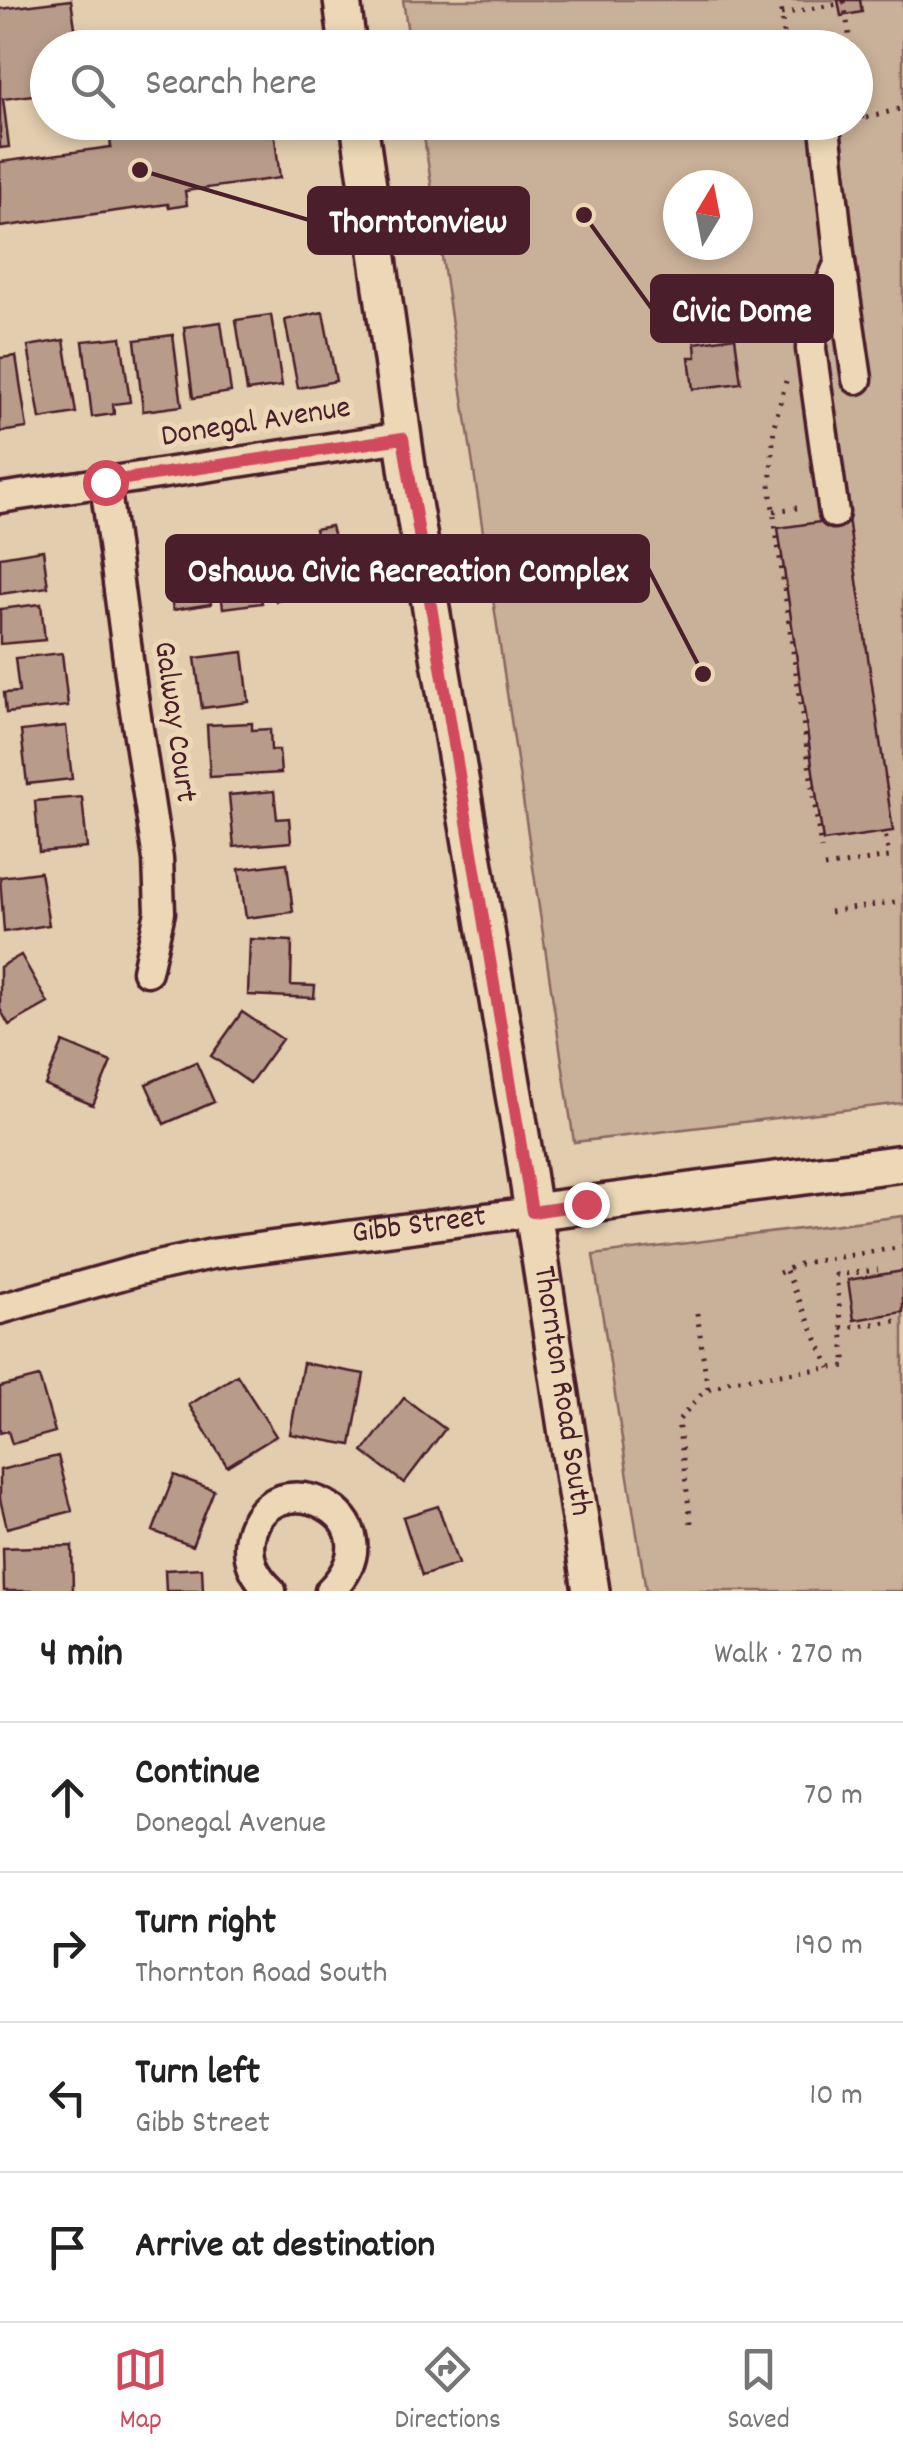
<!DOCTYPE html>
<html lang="en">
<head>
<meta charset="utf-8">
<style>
	:root { --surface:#fff; --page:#f6f6f6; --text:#222; --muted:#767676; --line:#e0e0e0; --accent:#d1495b }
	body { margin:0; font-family:Dekko,sans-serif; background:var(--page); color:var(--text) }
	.compass { position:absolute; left:663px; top:170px; width:90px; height:90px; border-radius:50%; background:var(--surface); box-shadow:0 5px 15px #0003; rotate:10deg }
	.stop { position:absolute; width:30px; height:30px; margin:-22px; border:8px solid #d1495b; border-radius:50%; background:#fff }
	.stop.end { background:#d1495b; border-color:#fff; box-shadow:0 2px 10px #0008 }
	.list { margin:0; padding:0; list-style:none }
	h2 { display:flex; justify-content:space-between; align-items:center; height:130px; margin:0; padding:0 40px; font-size:42px }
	h2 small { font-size:32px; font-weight:400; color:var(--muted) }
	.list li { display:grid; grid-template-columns:65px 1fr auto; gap:30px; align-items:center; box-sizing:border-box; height:150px; padding:0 40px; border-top:2px solid var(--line) }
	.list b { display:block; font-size:38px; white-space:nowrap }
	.list p { margin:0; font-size:32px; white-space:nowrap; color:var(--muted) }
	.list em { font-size:32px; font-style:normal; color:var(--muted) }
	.icon { flex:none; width:55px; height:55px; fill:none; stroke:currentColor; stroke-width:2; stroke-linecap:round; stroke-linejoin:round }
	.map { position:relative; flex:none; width:903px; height:1591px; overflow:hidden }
	.search { position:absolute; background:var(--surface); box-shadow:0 5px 15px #0003; left:30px; right:30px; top:30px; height:110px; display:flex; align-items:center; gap:25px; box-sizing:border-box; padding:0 35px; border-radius:55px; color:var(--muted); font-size:38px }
	.sheet { height:730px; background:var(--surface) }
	nav { display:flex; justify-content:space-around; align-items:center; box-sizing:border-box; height:140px; border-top:2px solid var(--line); background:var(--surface); font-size:28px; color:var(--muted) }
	nav a { display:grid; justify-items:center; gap:5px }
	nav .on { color:var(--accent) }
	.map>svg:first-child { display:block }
	.green { fill:#c9b098; stroke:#8a6862; stroke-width:2.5; fill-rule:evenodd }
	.building { fill:#b89c89; stroke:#4a1f2b; stroke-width:2.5 }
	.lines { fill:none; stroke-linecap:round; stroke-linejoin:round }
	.minor-casing { stroke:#4a1f2b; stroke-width:35 }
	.major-casing { stroke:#4a1f2b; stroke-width:42 }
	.path { stroke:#4a1f2b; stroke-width:5; stroke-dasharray:2.5 8; stroke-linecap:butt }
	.minor { stroke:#ecd8b6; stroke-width:28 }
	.major { stroke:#ecd8b6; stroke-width:35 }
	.route { stroke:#d1495b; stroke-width:12 }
	.labels { text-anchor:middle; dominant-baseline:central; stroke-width:10; stroke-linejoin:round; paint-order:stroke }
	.street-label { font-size:32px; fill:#4a1f2b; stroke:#ecd8b6 }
	.leader { fill:none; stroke:#4a1f2b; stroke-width:4 }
	.callout-dot { fill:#4a1f2b; stroke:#ecd8b6; stroke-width:4 }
	.callout { fill:#4a1f2b; stroke:#4a1f2b; stroke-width:4 }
	.callout-label { font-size:35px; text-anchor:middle; font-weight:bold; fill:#fff }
</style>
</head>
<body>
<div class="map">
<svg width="903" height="1591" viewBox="0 0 903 1591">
	<rect width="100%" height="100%" fill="#e2cdae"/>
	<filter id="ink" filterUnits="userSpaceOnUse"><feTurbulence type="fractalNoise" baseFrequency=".01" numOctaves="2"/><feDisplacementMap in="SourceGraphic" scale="20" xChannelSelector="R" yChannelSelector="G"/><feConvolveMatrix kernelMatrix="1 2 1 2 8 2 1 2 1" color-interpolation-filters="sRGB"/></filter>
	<g filter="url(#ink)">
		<path class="green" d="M403,0H903V1103L574,1142L422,123L856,122V48L410,47ZM678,185H738V245H678Z
			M903,1216V1591H646L593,1255Z"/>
		<path class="building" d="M71,0L78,48H48V93L3,99L9,147L0,148V9Z
			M838,0H860L862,12L841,16Z
			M219,122H273L280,178L185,191L187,205L169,208L168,204L0,227V162L111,147L110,138Z
			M323,312L336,381L298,388L285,320Z
			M271,315L282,386L247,391L236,320Z
			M221,322L231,392L193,398L184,327Z
			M173,335L182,406L143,411L135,340Z
			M121,337L130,402L113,404L114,414L92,417L83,341Z
			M735,337L741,383L693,389L689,357H696L695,343Z
			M64,340L76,413L40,419L28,346Z
			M16,356L27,428L0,432V358Z
			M848,518L893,831L823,841L778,528Z
			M331,526L336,546L356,542L364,585L327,592L315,529Z
			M282,537L287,561L305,557L313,593L276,601L263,541Z
			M202,546L211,604L173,610L167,574L193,570L190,547Z
			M230,546L232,565L257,562L262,603L223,608L215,548Z
			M43,550L48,587L0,594V557Z
			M41,604L45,640L0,644V609Z
			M243,652L249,702L202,708L195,658Z
			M62,653L68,706L6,713L4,693L19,692L15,658Z
			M252,723V730L270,729L271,750H279L281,773L210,777L207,725Z
			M66,726L72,779L27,784L21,731Z
			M274,791L277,819L289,818L291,842L234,847L229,795Z
			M82,797L87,848L39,852L35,801Z
			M287,863L293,912L246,918L239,869Z
			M40,872L49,925L4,932L0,877Z
			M250,939L292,941L291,985L315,986L314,998L248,995Z
			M21,955L48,1003L9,1025L0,1009V967Z
			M242,1012L282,1039L250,1083L211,1056Z
			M63,1042L111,1062L93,1105L45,1085Z
			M196,1062L214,1102L164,1124L146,1084Z
			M903,1271V1312L854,1320L848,1280Z
			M303,1363L364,1374L351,1445L290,1434Z
			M237,1375L276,1436L227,1466L189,1405Z
			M39,1377L55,1432L12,1444L8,1431L0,1433V1387Z
			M404,1398L445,1429L404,1483L363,1452Z
			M58,1456L72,1511L7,1528L0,1499V1470Z
			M174,1475L214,1490L192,1546L153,1531Z
			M438,1506L458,1564L422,1576L403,1517Z
			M72,1546L73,1591H4L3,1548Z
			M202,1568L203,1591H166L165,1570Z"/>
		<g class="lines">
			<g class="minor-casing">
				<g id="minor">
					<path d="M825,128L840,262L812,327L811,349L834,513"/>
					<path d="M840,262L857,379"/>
					<path d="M105,483L133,697L158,859L160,912L147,971"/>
					<path d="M0,498L403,437"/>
					<path id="s1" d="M0,1309L139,1270L212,1254L532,1212"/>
					<path d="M271,1591C255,1576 246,1560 250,1537C268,1454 405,1516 330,1591"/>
				</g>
			</g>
			<g class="major-casing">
				<g id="major">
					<path d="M342,0L348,48"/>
					<path id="s2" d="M359,122L408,474L524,1153L591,1591"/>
					<path d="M532,1212L903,1163"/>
				</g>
			</g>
			<path class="path" d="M779,0L786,48
				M844,1L851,48
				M781,14L844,3
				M856,75L862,119
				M856,121L903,108
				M786,381L774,426L770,488L821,849
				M774,511L797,508
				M824,867L889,857L885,832
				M830,912L901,901
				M786,1271L830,1368
				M779,1273L802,1263L903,1247
				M697,1313L708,1391
				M841,1328L903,1320
				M691,1523L678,1421L700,1395L731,1380L846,1366L836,1275L878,1270"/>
			<use href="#minor" class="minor"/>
			<use href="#major" class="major"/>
		</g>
	</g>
	<g class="lines" filter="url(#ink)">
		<path class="route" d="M105,482L403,438L532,1212L586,1204"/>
	</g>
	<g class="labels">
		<g class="street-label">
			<text transform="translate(256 424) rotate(-9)">Donegal Avenue</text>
			<text transform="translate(173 722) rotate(82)">Galway Court</text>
			<text stroke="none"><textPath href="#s1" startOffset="428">Gibb Street</textPath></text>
			<text stroke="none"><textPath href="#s2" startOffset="1285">Thornton Road South</textPath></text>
		</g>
	</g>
	<path class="leader" d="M140 170L309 220M584 215L652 309M703 674L648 568"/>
	<g class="callout-dot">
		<circle cx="140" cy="170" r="10"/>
		<circle cx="584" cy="215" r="10"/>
		<circle cx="703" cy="674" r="10"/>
	</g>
	<g class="callout">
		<rect x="309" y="188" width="219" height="65" rx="10"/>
		<rect x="652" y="276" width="180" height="65" rx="10"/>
		<rect x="167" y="536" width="481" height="65" rx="10"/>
	</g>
	<g class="callout-label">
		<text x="418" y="232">Thorntonview</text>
		<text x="742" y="321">Civic Dome</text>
		<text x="408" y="581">Oshawa Civic Recreation Complex</text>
	</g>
</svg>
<svg class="compass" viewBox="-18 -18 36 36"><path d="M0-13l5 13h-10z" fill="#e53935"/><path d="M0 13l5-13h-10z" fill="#767676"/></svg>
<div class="stop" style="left:105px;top:482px"></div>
<div class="stop end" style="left:586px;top:1204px"></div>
<div class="search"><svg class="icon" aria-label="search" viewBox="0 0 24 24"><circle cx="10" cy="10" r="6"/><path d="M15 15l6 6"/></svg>Search here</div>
</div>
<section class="sheet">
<h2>4 min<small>Walk · 270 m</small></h2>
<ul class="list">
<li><svg class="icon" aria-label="ahead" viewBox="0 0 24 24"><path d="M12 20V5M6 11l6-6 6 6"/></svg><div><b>Continue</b><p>Donegal Avenue</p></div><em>70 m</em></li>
<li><svg class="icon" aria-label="right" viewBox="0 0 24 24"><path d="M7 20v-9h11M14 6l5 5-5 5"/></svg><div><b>Turn right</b><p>Thornton Road South</p></div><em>190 m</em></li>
<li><svg class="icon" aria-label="left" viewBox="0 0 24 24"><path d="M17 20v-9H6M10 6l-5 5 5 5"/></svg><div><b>Turn left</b><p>Gibb Street</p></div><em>10 m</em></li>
<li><svg class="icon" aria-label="arrive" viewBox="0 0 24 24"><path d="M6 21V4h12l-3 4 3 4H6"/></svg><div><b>Arrive at destination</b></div></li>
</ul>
</section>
<nav>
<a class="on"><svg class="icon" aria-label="map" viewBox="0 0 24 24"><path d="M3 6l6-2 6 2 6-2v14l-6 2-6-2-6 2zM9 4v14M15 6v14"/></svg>Map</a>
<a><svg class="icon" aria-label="directions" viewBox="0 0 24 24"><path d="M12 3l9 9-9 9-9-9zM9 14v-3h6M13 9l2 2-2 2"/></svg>Directions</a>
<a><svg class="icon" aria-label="saved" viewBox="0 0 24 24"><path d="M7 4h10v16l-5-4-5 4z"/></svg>Saved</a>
</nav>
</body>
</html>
